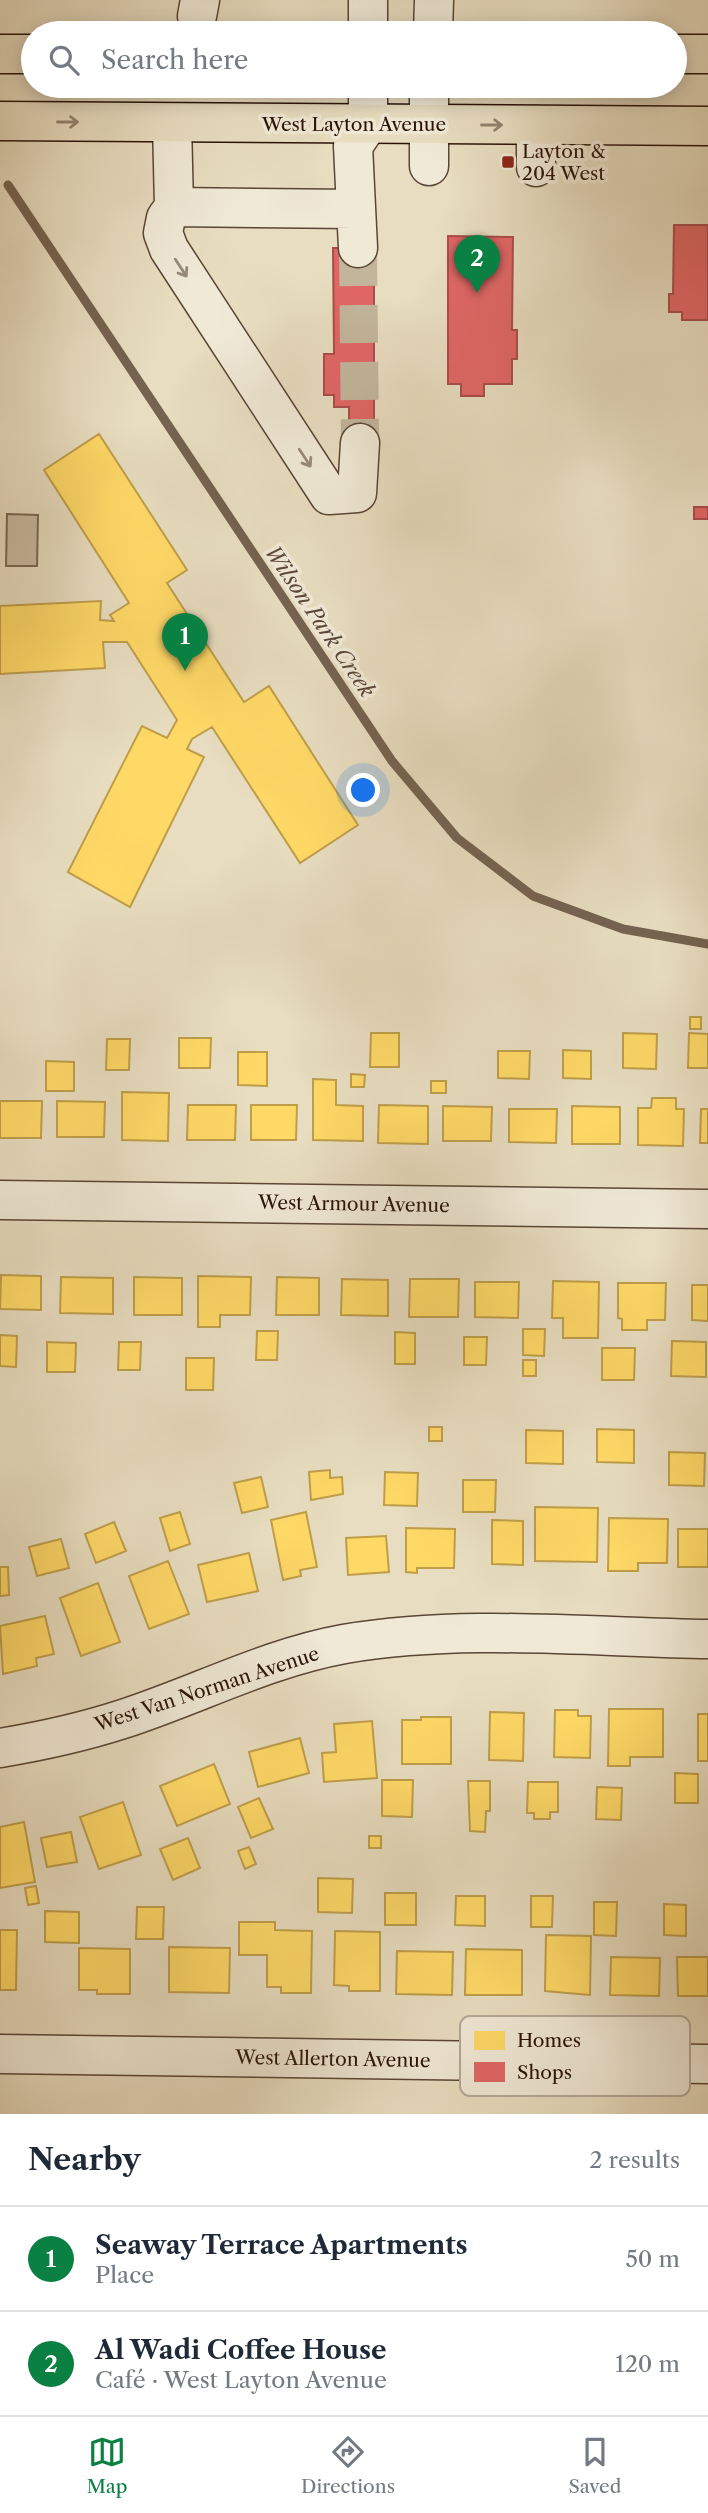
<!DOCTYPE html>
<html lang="en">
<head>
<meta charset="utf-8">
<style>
	:root { --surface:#fff; --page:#f6f6f7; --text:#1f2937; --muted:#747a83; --line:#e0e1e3; --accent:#0b8043 }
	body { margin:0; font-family:"Libre Caslon Text",serif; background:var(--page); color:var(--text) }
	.you { position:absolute; left:364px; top:791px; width:24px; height:24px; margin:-18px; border:5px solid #fff; border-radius:50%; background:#1a73e8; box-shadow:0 0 0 10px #1a73e833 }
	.badge { display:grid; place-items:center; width:46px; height:46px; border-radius:50%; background:var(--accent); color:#fff; font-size:23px; font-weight:700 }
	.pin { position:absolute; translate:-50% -58px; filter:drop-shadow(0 2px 4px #0008) }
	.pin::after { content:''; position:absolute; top:37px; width:24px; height:21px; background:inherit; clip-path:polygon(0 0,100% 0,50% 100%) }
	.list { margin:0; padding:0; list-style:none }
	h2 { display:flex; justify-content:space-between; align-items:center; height:91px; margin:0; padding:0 28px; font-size:30px }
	h2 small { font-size:23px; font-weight:400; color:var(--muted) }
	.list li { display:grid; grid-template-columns:46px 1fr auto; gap:21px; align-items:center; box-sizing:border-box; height:105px; padding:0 28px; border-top:2px solid var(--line) }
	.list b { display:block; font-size:26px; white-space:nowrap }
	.list p { margin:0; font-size:23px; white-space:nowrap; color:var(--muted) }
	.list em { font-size:23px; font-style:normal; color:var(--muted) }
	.icon { flex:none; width:38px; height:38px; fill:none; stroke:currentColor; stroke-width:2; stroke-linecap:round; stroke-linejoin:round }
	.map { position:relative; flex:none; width:708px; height:2114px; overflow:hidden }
	.search { position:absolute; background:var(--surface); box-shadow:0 4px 18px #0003; left:21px; right:21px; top:21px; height:77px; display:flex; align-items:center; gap:18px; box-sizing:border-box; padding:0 24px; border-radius:38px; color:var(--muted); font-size:26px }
	.sheet { height:301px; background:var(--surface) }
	nav { display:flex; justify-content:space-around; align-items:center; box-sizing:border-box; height:98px; border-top:2px solid var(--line); background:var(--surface); font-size:19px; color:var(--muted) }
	nav a { display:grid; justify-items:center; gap:4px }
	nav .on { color:var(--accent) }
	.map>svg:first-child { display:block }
	.green { fill:#c8bba1; stroke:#796754; stroke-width:2 }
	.homes { fill:#ffd966; stroke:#bf9e4a; stroke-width:2 }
	.shops { fill:#e06666; stroke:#a94d4a; stroke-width:2 }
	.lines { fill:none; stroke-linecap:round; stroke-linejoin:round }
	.stream { stroke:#756350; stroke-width:9 }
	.minor-tunnel { stroke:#c2b59b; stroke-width:38; stroke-dasharray:38 19; stroke-linecap:butt }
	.minor-casing { stroke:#5a4635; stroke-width:41 }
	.major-casing { stroke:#2a1307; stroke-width:41 }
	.minor { stroke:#f0e9d6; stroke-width:38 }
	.major { stroke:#e8ddc0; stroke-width:38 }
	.oneway { stroke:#92826d }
	.oneway2 { stroke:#978979 }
	.poi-dot { fill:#8f2418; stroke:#f0e9d6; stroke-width:2.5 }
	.labels { text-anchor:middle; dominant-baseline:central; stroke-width:7; stroke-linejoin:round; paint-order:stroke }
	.street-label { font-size:19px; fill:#2a1307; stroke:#f0e9d6 }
	.poi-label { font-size:19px; fill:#2a1307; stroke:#f0e9d6; text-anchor:start }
	.water-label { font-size:21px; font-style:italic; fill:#5c4838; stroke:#f0e9d6 }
	.key { fill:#f0e9d6; stroke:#b5a998; stroke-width:2 }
	.key-label { font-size:19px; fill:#2a1307 }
</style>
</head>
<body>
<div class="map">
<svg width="708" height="2114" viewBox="0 0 708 2114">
	<rect width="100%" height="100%" fill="#e8ddc0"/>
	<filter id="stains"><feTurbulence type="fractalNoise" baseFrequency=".00286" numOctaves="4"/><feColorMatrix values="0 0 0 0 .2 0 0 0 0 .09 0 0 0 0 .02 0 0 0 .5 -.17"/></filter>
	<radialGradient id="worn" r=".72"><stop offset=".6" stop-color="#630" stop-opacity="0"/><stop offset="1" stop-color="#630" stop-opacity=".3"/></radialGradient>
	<path class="green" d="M7,514L38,515L37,566H6Z"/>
	<path class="homes" d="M99,434L187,570L167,583L244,702L269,686L358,825L300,863L212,727L192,739L187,749L204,757L130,907L68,872L142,726L167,738L177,720L127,642H103L105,668L0,674V606L101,601L100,620L114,621L110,615L129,603L44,470Z
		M690,1017H701V1029H690Z
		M371,1033H399V1067H370Z
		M623,1033L657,1034L656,1069L623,1068Z
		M689,1033L708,1034V1068H688Z
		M179,1038H211L210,1068H179Z
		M107,1039H130L129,1070H106Z
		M563,1050L591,1051V1079L563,1078Z
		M498,1051H530L529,1079L498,1078Z
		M238,1052H267V1086L238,1085Z
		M46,1061L74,1062V1091H46Z
		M351,1074L365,1075L364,1087H351Z
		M313,1079L336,1080V1105L363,1106V1141L313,1140Z
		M431,1081H446V1093H431Z
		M122,1092L169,1093L168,1141L122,1140Z
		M652,1098H676V1109H684L683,1146L638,1145V1108H651Z
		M0,1101H42L41,1138H0Z
		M57,1101L105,1102L104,1137H57Z
		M188,1105H236L235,1140H187Z
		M251,1105H297L296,1140H251Z
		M379,1105L428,1106V1144L378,1143Z
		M443,1106L492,1107L491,1141H443Z
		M572,1106L620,1107V1144H572Z
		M509,1109H557L556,1143L509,1142Z
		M701,1109H708V1143H700Z
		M1,1275L41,1276V1310L0,1309Z
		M198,1276L251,1277L250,1315H220V1327H198Z
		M61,1277L113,1278V1314L60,1313Z
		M134,1277L182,1278V1315H134Z
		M277,1277L319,1278V1315H276Z
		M342,1279L388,1280V1316L341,1315Z
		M410,1279H459L458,1317H409Z
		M553,1281L599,1282L598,1338H563V1318H552Z
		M475,1282H519L518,1318L475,1317Z
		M618,1283H666L665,1320H647V1330H622V1319L618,1318Z
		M692,1285H708V1321L692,1320Z
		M523,1329H545L544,1356L523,1355Z
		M257,1331H278L277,1360H256Z
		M395,1332L415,1333V1364H395Z
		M0,1335L17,1336L16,1367L0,1366Z
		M464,1337H487L486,1365H464Z
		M672,1341L706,1342V1377L671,1376Z
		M47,1342L76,1343L75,1372H47Z
		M119,1342H141L140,1370H118Z
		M602,1348H635L634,1380H602Z
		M186,1358H214L213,1390H186Z
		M523,1360H536V1376H523Z
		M429,1427H442V1441H429Z
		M597,1429L634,1430V1463L597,1462Z
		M526,1430L563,1431V1464L526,1463Z
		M669,1452L705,1453L704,1486L669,1485Z
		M330,1470V1478L342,1477L343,1494L311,1500L309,1472Z
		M385,1472L418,1473L417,1506L384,1505Z
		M261,1477L268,1507L242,1513L234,1483Z
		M463,1480H496L495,1512H463Z
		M535,1507L598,1508L597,1562L535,1561Z
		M180,1512L190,1544L170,1551L160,1518Z
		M306,1512L317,1567L300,1570L301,1576L283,1580L271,1520Z
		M609,1518L668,1519L667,1563H638V1571H608Z
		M492,1520L523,1521V1565L492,1564Z
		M114,1522L126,1551L96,1563L85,1534Z
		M406,1528L455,1529L454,1568H417V1573L406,1572Z
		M678,1529H708V1567H678Z
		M386,1536L389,1572L348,1575L346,1538Z
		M61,1539L69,1568L37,1576L29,1547Z
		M249,1553L258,1591L207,1602L198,1565Z
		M168,1561L189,1614L149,1629L129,1576Z
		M0,1567H8L9,1595L0,1596Z
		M98,1583L120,1642L81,1656L60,1598Z
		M45,1616L54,1654L36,1658L37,1666L3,1674L0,1626Z
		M609,1709H663V1757H630V1766H608Z
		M555,1710H578V1716H591L590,1758L554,1757Z
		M490,1712L524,1713L523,1761L489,1760Z
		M698,1714H708V1761H698Z
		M421,1717H451V1764H402V1720H421Z
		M372,1721L377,1778L324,1782L322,1753L336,1752L334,1724Z
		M300,1738L309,1773L258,1787L249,1752Z
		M214,1764L230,1804L177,1826L160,1786Z
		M675,1773L698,1774V1803H675Z
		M382,1780H413L412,1817L382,1816Z
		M468,1781H490V1811H486L485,1832L470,1831Z
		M528,1782H558V1812H550V1819H534V1813H527Z
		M597,1787L622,1788L621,1820L596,1819Z
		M259,1798L273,1829L251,1838L238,1807Z
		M123,1802L141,1855L99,1869L80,1817Z
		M24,1822L35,1882L0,1888V1827Z
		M71,1832L77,1862L47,1867L41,1838Z
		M369,1836H381V1848H369Z
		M188,1838L200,1868L173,1880L160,1849Z
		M249,1847L256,1864L245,1869L238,1851Z
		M318,1878L353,1879L352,1913L318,1912Z
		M36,1886L39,1903L28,1905L25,1888Z
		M385,1893H416V1925H385Z
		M456,1896H485V1926L455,1925Z
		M531,1896H553L552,1927H531Z
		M594,1902H617L616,1936L594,1935Z
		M664,1904L686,1905V1936L664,1935Z
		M137,1907H164L163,1939H136Z
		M45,1911L79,1912V1943L45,1942Z
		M239,1922H275V1930L312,1931L311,1993H281V1987H267V1955H239Z
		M0,1930H17L16,1990H0Z
		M335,1931L380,1932V1991H349V1986L334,1985Z
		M546,1935L591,1936L590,1995L545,1991Z
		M169,1947L230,1948L229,1993L169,1992Z
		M79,1948L130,1949V1994H97V1990H79Z
		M466,1949L522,1950V1995H465Z
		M397,1951L453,1952L452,1995L396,1994Z
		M611,1957L660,1958L659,1996L610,1995Z
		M677,1957H708V1996H678Z"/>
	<path class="shops" d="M674,225H708V320H682V312H669V294H673Z
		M448,236L513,237L512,330H517V359H512V384H484V396H461V384H448Z
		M333,248H374V443H349V407H334V395H324V354H334Z
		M694,507H708V519H694Z"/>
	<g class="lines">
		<path class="stream" d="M8,185L392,761L457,838L533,896L623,929L708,944"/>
		<path class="minor-tunnel" d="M358,248L360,443"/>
		<g class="minor-casing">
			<path id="minor" d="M368,0V33
				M197,16L200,0
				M433,33L434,0
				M429,86V166
				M172,123L174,207L166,218L163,233L169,249L329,495L357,493L360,443
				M536,125V167
				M174,207L354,209
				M358,248L353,146L368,124V86
				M0,1200L708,1209
				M0,1748C42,1741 83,1732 123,1719C197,1695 267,1658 344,1644C463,1624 588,1637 708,1639
				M0,2054L708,2064"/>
		</g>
		<g class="major-casing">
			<path id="major" d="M0,54H33
				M675,54H708
				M0,121L708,126"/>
		</g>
		<use href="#minor" class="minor"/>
		<use href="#major" class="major"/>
	</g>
	<defs><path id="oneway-shaft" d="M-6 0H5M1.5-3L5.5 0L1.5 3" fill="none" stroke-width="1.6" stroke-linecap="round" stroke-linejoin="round" transform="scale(1.75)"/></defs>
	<g class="oneway">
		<use href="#oneway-shaft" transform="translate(68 122)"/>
		<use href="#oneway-shaft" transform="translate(492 125)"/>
	</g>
	<g class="oneway2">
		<use href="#oneway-shaft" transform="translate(181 268) rotate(57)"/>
		<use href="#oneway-shaft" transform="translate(305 458) rotate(57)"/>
	</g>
	<rect class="poi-dot" x="501" y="155" width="14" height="14" rx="3.5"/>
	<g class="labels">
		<g class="street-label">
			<text x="354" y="124">West Layton Avenue</text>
			<text transform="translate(354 1204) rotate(1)">West Armour Avenue</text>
			<text transform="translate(207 1689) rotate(-18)">West Van Norman Avenue</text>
			<text transform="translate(333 2059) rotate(1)">West Allerton Avenue</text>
		</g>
		<g class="poi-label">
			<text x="522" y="151">Layton &amp;<tspan x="522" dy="22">204 West</tspan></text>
		</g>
		<g class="water-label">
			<text transform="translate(320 621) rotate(56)">Wilson Park Creek</text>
		</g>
	</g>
	<rect x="460" y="2016" width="230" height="80" rx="10" class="key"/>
	<rect x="474" y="2031" width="31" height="19" fill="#ffd966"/>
	<rect x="474" y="2062" width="31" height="20" fill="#e06666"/>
	<g class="key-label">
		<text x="517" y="2047">Homes</text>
		<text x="517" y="2079">Shops</text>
	</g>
	<rect width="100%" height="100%" filter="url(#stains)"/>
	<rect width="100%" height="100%" fill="url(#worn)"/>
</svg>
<div class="you"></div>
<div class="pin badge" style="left:185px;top:671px">1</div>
<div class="pin badge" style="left:477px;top:293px">2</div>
<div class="search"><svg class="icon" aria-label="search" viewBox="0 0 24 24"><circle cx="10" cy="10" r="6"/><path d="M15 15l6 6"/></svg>Search here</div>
</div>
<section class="sheet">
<h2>Nearby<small>2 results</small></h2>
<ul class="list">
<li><span class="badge">1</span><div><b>Seaway Terrace Apartments</b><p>Place</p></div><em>50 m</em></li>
<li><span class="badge">2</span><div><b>Al Wadi Coffee House</b><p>Café · West Layton Avenue</p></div><em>120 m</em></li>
</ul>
</section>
<nav>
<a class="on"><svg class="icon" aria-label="map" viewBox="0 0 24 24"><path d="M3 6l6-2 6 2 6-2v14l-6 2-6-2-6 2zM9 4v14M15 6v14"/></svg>Map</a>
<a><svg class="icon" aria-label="directions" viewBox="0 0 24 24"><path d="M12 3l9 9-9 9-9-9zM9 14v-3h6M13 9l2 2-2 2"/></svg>Directions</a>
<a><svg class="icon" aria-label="saved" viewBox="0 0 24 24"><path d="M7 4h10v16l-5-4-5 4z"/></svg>Saved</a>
</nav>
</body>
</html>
